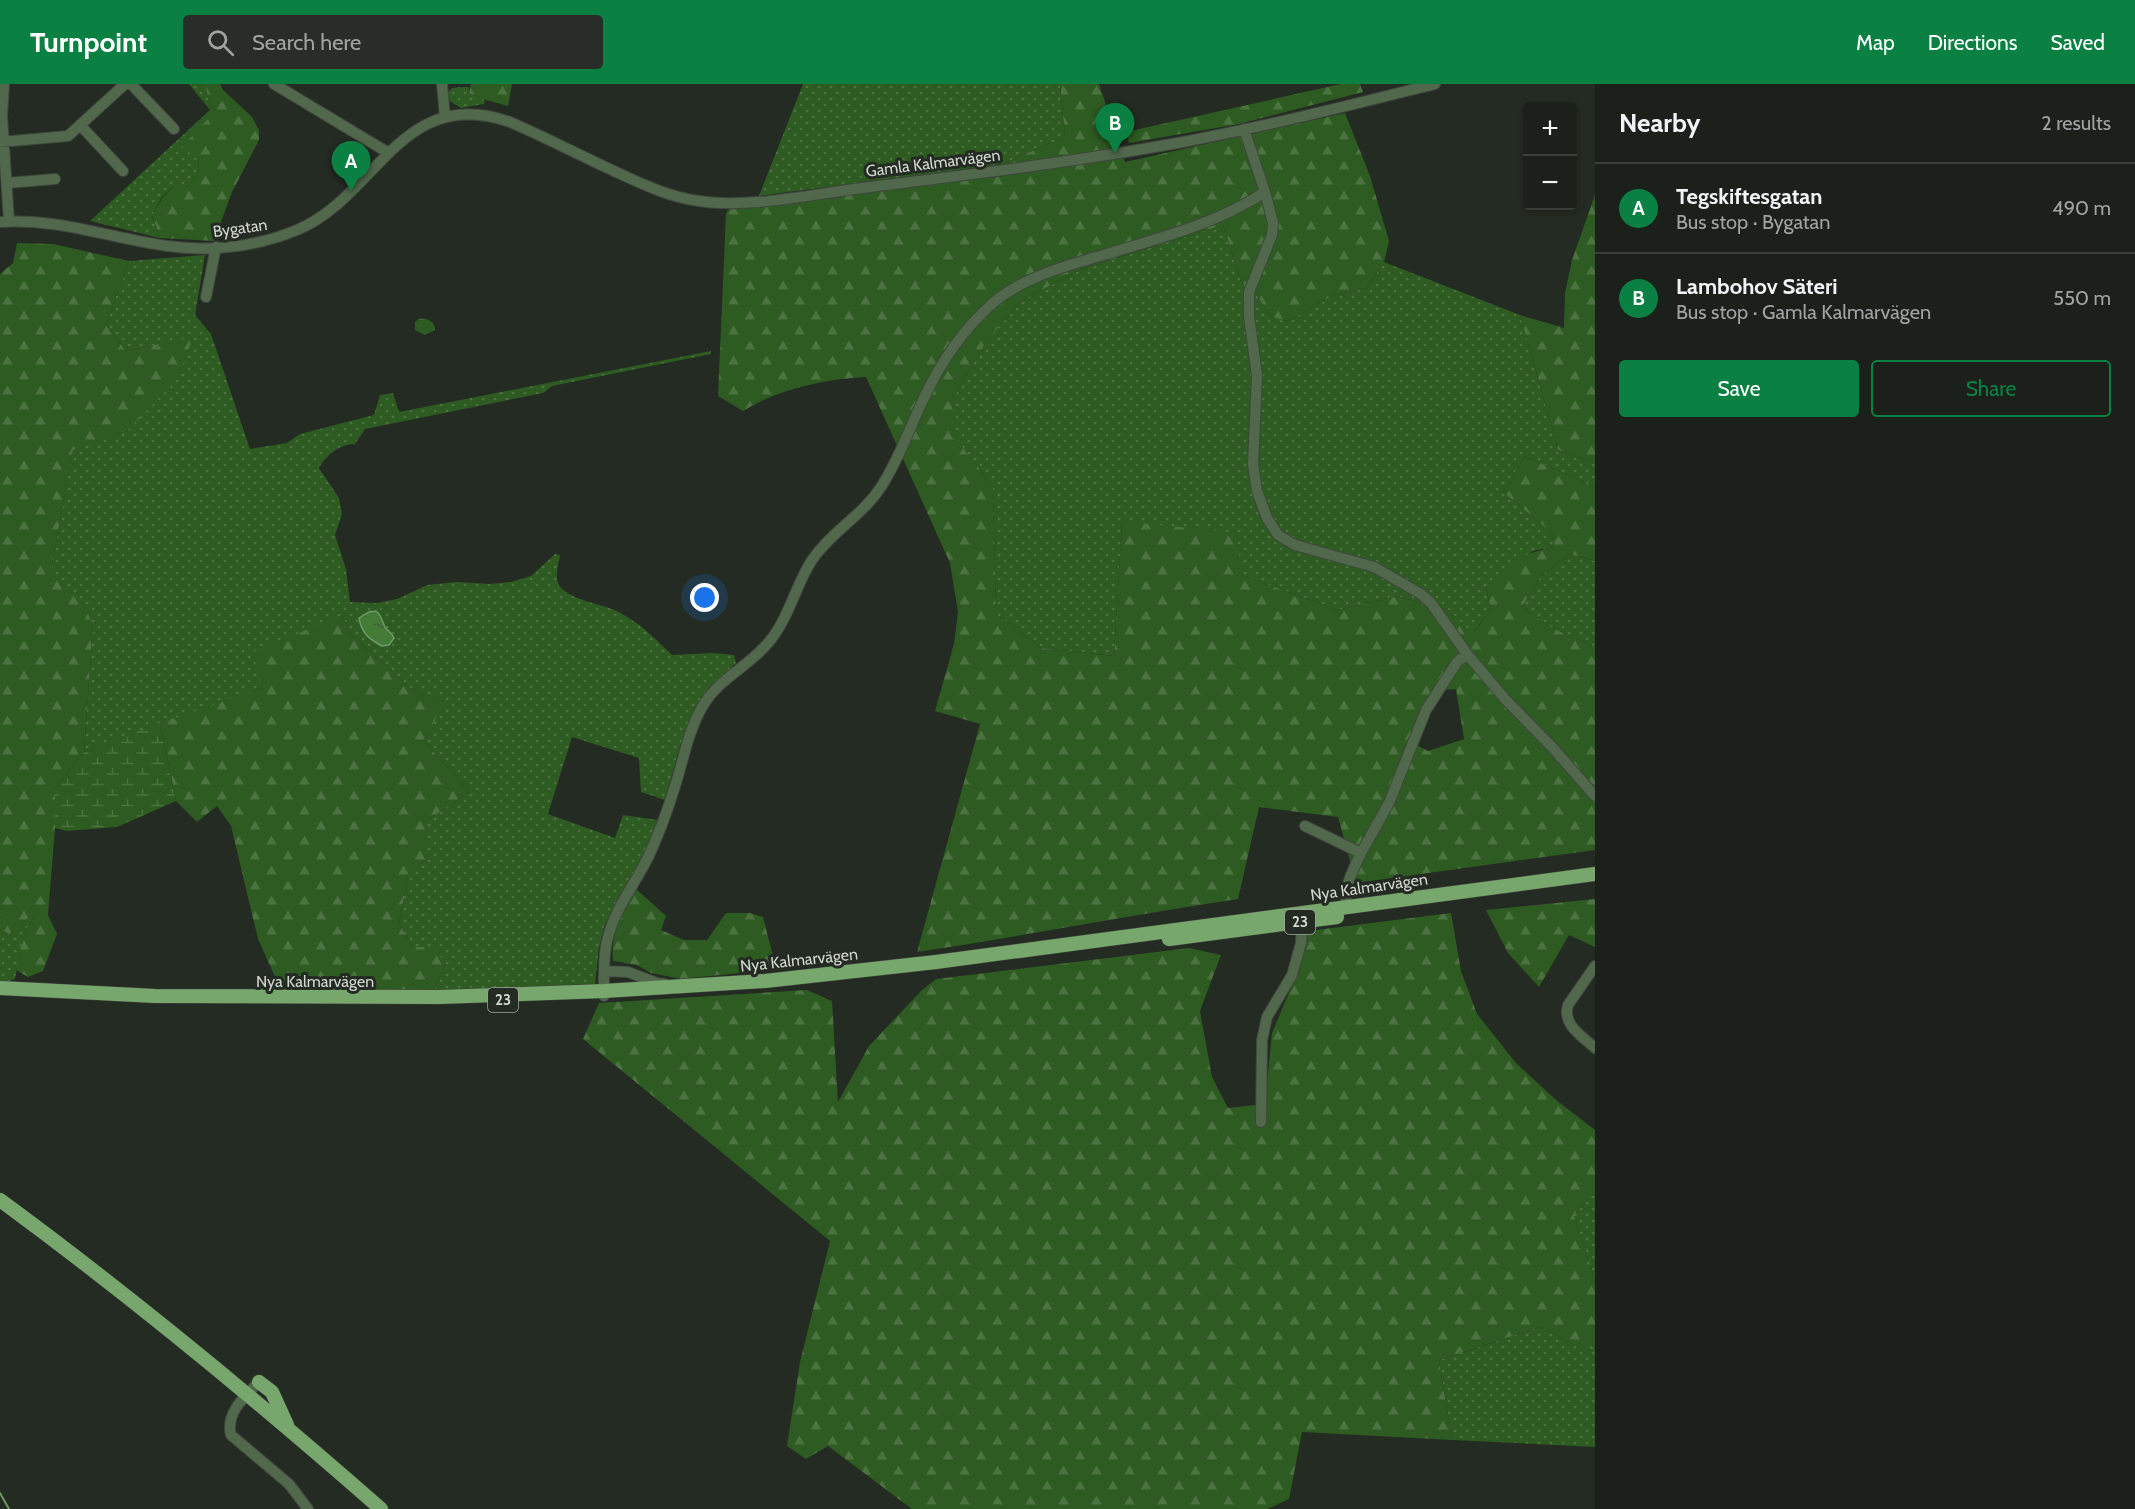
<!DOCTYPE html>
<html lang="en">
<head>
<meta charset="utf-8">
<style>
	:root { --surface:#1b201a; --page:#282d27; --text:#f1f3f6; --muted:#a0a3a2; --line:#393e39; --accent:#0b8043 }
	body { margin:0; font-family:Cabin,sans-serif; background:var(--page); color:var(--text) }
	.controls { position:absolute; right:18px; top:18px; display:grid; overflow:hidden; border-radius:6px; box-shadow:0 3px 9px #0003 }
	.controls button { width:54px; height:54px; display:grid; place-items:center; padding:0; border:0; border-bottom:2px solid var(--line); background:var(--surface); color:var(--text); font:30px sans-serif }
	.you { position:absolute; left:705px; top:514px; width:21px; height:21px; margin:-15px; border:4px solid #fff; border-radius:50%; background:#1a73e8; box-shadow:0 0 0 9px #1a73e833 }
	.badge { display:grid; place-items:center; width:39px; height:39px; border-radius:50%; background:var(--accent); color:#fff; font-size:20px; font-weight:700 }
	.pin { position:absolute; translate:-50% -50px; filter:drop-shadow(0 2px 3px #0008) }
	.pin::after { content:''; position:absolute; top:32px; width:21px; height:18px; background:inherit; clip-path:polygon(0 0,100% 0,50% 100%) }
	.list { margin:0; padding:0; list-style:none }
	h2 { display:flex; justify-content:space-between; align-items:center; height:78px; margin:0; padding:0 24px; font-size:26px }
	h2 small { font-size:20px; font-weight:400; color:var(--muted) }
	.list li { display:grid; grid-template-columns:39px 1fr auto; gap:18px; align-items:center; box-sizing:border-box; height:90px; padding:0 24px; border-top:2px solid var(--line) }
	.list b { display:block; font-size:22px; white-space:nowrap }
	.list p { margin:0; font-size:20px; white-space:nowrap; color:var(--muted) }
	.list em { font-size:20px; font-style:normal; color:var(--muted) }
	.actions { display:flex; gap:12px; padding:18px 24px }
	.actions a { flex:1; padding:14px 0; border:2px solid var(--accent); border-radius:6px; text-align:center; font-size:21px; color:var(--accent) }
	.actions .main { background:var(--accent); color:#fff }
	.icon { flex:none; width:33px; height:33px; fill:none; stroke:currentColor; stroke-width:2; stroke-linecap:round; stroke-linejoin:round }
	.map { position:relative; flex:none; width:1595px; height:1425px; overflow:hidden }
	header { display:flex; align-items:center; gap:36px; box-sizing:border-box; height:84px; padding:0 30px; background:var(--accent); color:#fff }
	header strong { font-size:28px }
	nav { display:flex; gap:33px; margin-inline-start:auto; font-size:21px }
	.search { width:420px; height:54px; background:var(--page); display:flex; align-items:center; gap:15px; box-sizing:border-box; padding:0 21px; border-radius:6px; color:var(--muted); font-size:22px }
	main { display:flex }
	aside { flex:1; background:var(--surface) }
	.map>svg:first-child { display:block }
	.grass { fill:url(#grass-dots) }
	.forest { fill:url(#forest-firs); fill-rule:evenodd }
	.wetland { fill:url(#wetland-marsh) }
	.water { fill:url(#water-ripples); stroke:#6f9765; stroke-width:1.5 }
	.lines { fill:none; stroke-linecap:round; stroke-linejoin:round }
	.stream { stroke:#6f9765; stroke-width:2 }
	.minor-casing { stroke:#40473e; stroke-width:12 }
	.major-casing { stroke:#40473e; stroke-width:15 }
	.minor { stroke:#51684c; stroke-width:10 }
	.major { stroke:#78a76d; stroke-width:14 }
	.labels { text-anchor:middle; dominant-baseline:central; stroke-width:6; stroke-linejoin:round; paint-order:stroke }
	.shield { fill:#242b22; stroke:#9ea39c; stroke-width:1.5 }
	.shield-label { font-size:15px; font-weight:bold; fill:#d2d7d1 }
	.street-label { font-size:16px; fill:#d2d7d1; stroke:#242b22 }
</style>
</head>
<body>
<header>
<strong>Turnpoint</strong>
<div class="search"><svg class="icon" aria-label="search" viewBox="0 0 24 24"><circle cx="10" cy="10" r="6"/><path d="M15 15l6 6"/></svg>Search here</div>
<nav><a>Map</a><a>Directions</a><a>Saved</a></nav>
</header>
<main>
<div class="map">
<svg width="1595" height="1425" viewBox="0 0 1595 1425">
	<defs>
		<pattern id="grass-dots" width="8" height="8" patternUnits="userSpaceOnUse" patternTransform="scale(1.5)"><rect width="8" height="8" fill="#2d5b21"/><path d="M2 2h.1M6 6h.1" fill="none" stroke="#4b7240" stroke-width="1.8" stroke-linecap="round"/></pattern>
		<pattern id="forest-firs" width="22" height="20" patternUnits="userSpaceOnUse" patternTransform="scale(1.5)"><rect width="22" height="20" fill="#2d5b21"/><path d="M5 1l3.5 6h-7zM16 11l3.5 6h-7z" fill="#4b7240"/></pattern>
		<pattern id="wetland-marsh" width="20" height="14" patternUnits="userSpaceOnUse" patternTransform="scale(1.5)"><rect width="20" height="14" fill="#2d5b21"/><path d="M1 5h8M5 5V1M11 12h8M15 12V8" fill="none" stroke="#4b7240"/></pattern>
		<pattern id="water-ripples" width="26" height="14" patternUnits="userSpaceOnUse" patternTransform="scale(1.5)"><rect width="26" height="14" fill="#447b37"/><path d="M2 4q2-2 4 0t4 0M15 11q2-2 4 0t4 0" fill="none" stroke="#42603b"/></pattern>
	</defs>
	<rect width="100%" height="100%" fill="#242b22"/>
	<path class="grass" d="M189,0H205L209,17L215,27L199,76L198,89L188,102H174L162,113L152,132L160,154L90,137L210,26Z
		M803,0H1060L1065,53L1003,80L759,112Z
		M463,3H469V9L485,16L484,20L461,24L448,16V8L452,4Z
		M1223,141L1241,197L1254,207L1271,233L1288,237L1334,211L1367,204L1384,178L1520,231L1558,366L1595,380V403L1525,372L1503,408L1552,449L1554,463L1533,467L1486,504L1491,526L1472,550L1448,526L1396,512L1338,526L1241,491L1122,437L1114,572L1042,564L996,530L993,402L952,350V316L986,258L1021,217L1082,185Z
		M205,171L195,231L211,250L250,365L287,359L300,350L374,331L380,311L393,309L399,328L711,267V270L552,302L543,309L365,345L355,360C340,360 326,371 319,384L339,414L342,430L335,451L346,485L350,518L376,519L397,515L427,501L457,498L490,500L511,498L531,492L555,470L560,471C559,479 555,491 558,499C564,514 599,520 612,525C636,535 654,553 672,571L713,569L734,571L736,579C727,588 716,596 708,605C684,635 676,679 665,716L641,708L639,674L572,653L548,730L615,754L623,731L658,736L645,772L616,819L604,843L599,864L595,900L434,906L446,880L413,863L399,839L409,787L425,777V738L469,708L424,657L444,617L411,605L350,549L342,531L262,604L84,668L93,541L51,486L73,365L127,347L193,254L126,267L106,240L129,177Z
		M1571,470L1595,477V563L1550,543L1522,523L1540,493Z
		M0,823L3,826L2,845L7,850L31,832L34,833L23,850L15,895L0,900Z
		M1595,1109V1196L1574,1131Z
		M1540,1243L1582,1265H1595V1363L1452,1356L1439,1276Z"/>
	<path class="forest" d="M205,0H220L223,6L252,33L259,46V56L232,108L214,157L160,154L152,131L163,113L174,102H188L198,89L199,76L182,63L215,27L209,17Z
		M471,0H512L508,22L479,14L469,9Z
		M1060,0H1099L1125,78L1345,29L1370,92L1389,157L1384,178L1367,204L1334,211L1288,237L1271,233L1254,207L1241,197L1223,141L1082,185L1021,217L986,258L952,316V350L993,402L996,530L1042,564L1114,572L1122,437L1237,449L1241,491L1338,526L1396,512L1448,526L1473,549L1491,526L1486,504C1505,479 1524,469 1554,463L1552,449L1503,408L1525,372L1595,403V477L1571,470L1540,493L1522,523L1550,543L1595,563V766L1356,799L1338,733L1259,723L1238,815C1130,831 1024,852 917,868L980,640L935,627L954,560L958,528L950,479L866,293C824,295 779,305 743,327L718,312L726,129L730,124L1004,92L1003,80L1065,53ZM1456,605L1464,655L1428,667L1412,659L1439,606Z
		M1341,0H1360L1363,8L1239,40L1129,59L1126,48Z
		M1595,111V380L1558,366L1520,231L1564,244L1565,209L1572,176Z
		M17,159L53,160L129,177L106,240L126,267L193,253L177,296L127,347L73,366L51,486L82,518L93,541L84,668L55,705V744L48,831L57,850L43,887L28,893L16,886L23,850L34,833L31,832L8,850L1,845L3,826L0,823V190L13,179Z
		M419,235C428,234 435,237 435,246L425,251L415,246V238Z
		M342,531L350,549L411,605L445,617L424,657L469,708L425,738V777L409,788L399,839L413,863H434L446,880L434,906L280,904L258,855L231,742L217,722L197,738L176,717L160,639L262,604L253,568Z
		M635,804L666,832L661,846L684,856H707L726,829H750L763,833L773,872L778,875L779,885L681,895L651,889L637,881L613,877C610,850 622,827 635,804Z
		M1595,815V863L1569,851L1539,903L1508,869L1486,826Z
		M1451,829L1461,887L1477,930L1516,979L1556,1016L1595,1046V1109L1574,1131L1595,1196V1265H1582L1540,1243L1439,1276L1452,1356L1302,1348L1289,1415L1267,1425H912L828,1362L806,1375L787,1362L800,1278L830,1157L583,955L599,919L807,906L832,917L838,1018L869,962L922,906L936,895L1189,864L1221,871L1200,927L1212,993L1228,1024L1265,1020L1272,949L1293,899L1308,847Z"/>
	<path class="wetland" d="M160,639L176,717L117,743L67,747L55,744V705L84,668Z"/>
	<path class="water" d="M376,527C382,532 382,537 385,543C388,548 392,548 394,554L389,561L382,562C369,555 362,550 359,534L369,528Z"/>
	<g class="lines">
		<path class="stream" d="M0,1409L9,1425"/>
		<g class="minor-casing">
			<path id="minor" d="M4,0L2,32L9,137
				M131,0L174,45
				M274,0L387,68
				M442,0L445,33
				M81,42L123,87
				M0,58L68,52L125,0
				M7,99L55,95
				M1265,108L1273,139L1272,151L1249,208V232L1257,292L1253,380L1257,407L1267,434L1278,451L1295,461L1374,483L1421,510L1431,519L1467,570L1505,615L1552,663L1595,712
				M0,138C61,134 108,154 167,162C210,168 256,163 297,146C378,112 401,0 510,38C545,53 579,71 614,87C642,100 669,113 699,117C751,125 818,109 870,103C975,90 1079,77 1183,58C1268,42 1351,21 1435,0
				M206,213L216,163
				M1305,742L1361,769L1389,719L1426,626L1457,578L1467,570
				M1346,823C1344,802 1352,788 1361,769
				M1595,882L1568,921C1562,941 1582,952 1595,964
				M604,887L628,888L657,899L665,900
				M604,912C604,894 603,874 607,857C614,824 638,797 651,767C661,745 669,722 676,699C684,673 689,644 704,620C720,594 749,582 768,559C789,535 795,502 812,476C831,448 862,432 881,403C898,377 909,346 922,318C939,281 962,246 993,219C1026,191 1070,181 1110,169C1163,153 1218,139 1265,108L1244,45
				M1261,1038L1262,956L1267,933L1292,891L1301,859L1302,838
				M259,1298C245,1312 225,1329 231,1351L289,1400L308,1425"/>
		</g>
		<g class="major-casing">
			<path id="major" d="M1169,855L1337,833
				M0,904L155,912L439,913L604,907L765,897L936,878L1595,790
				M0,1116C132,1213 258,1317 381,1425
				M259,1298L272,1308L287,1341"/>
		</g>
		<use href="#minor" class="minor"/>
		<use href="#major" class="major"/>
	</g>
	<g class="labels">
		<g class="shield">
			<rect x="1285" y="826" width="30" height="24" rx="4.5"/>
			<rect x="488" y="904" width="30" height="24" rx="4.5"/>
		</g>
		<g class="shield-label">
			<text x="1300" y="838">23</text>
			<text x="503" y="916">23</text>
		</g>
		<g class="street-label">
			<text transform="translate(933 79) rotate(-7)">Gamla Kalmarvägen</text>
			<text transform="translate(240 144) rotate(-8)">Bygatan</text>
			<text transform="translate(1369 803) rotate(-8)">Nya Kalmarvägen</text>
			<text transform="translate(799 876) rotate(-6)">Nya Kalmarvägen</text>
			<text x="315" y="897">Nya Kalmarvägen</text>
		</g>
	</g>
</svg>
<div class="controls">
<button>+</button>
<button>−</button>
</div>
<div class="you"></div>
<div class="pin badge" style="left:351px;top:107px">A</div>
<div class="pin badge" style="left:1115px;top:69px">B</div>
</div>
<aside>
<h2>Nearby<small>2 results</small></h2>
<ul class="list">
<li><span class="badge">A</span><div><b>Tegskiftesgatan</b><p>Bus stop · Bygatan</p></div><em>490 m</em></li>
<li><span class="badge">B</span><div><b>Lambohov Säteri</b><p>Bus stop · Gamla Kalmarvägen</p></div><em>550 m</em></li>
</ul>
<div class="actions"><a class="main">Save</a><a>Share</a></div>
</aside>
</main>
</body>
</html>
